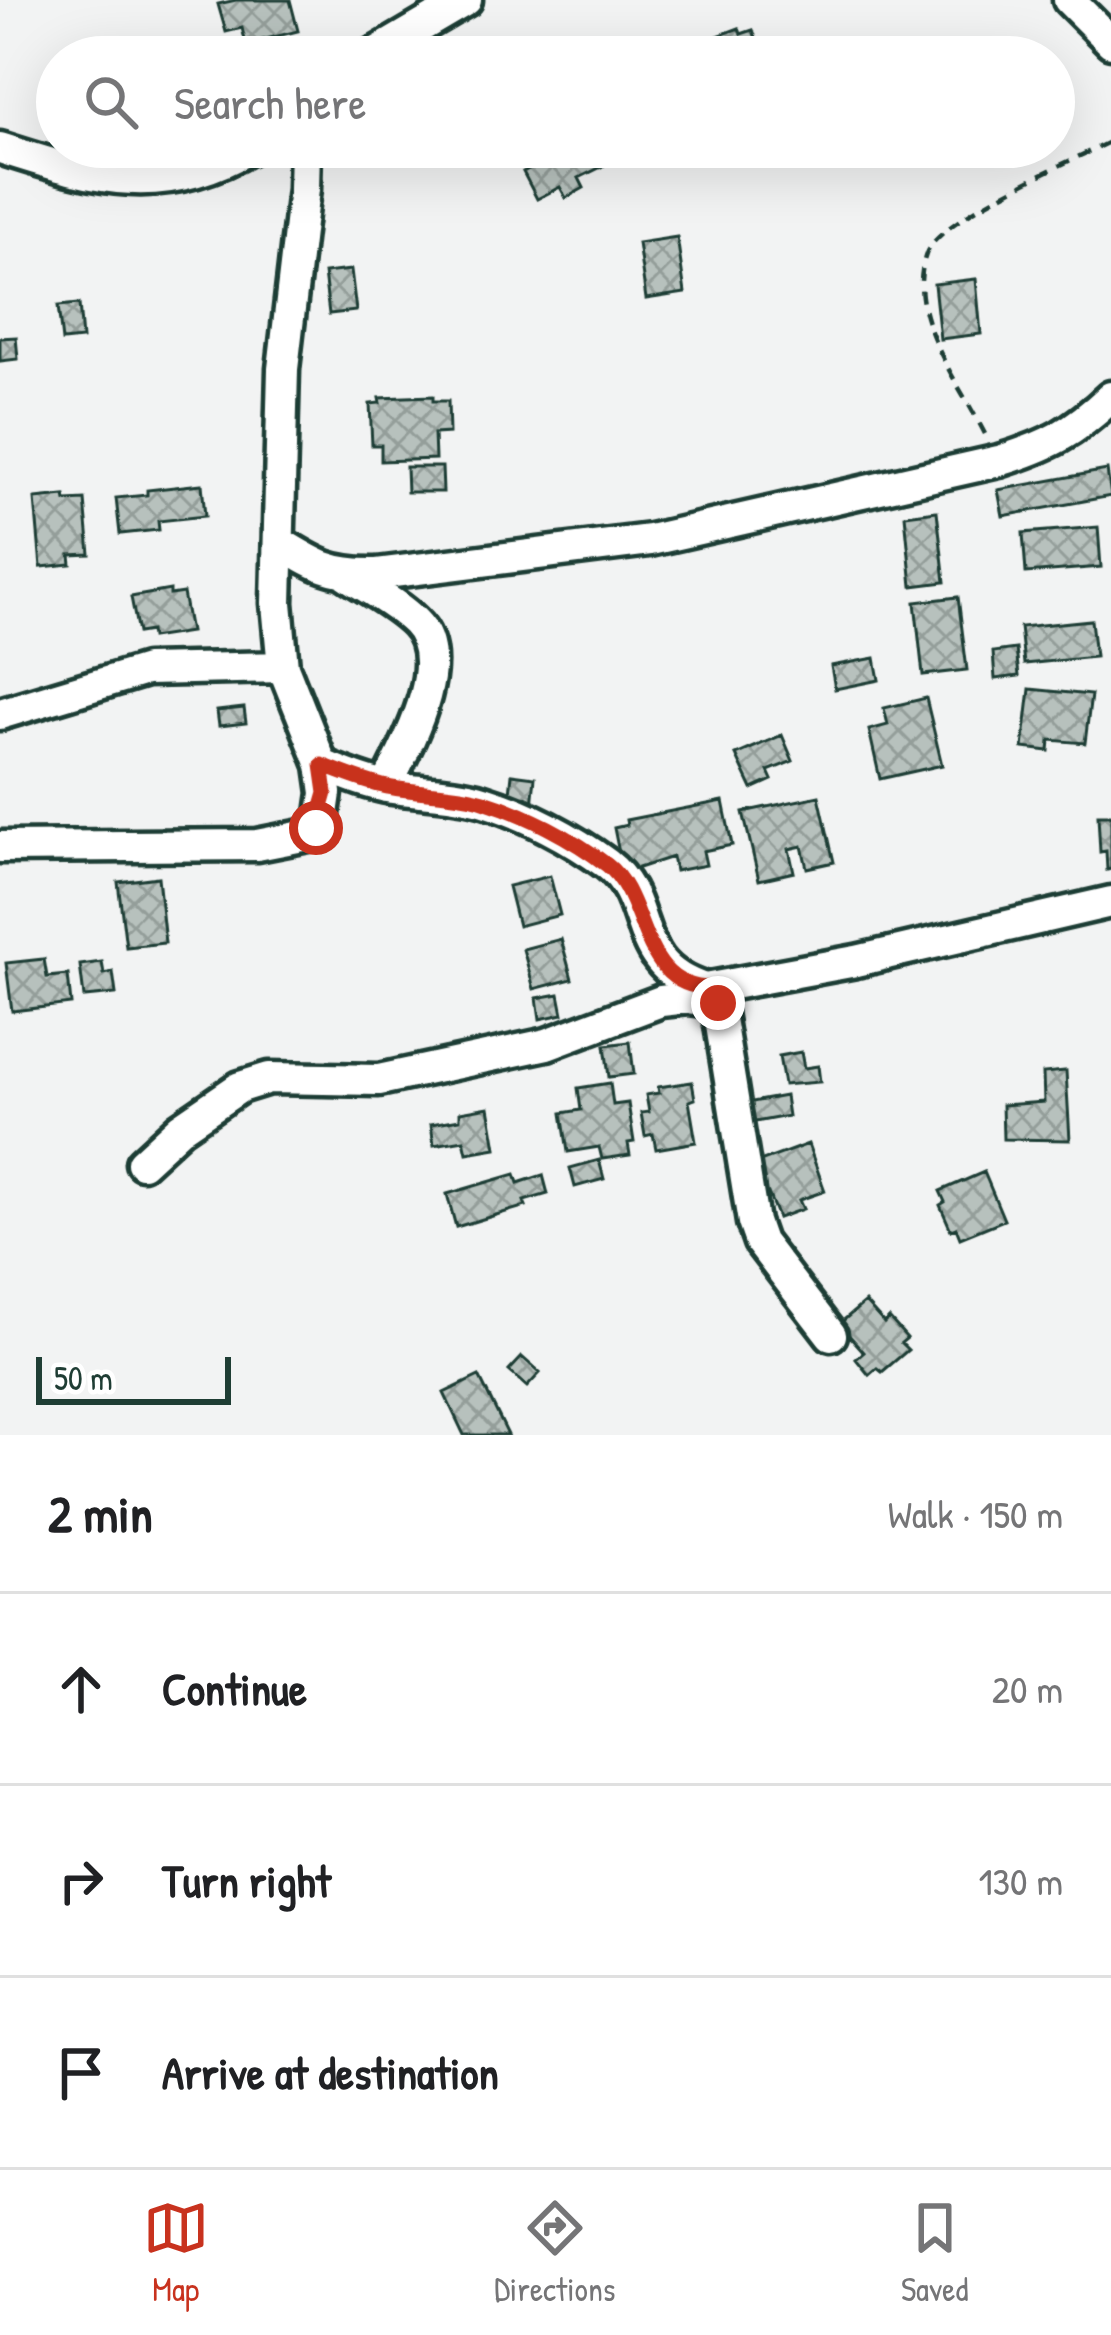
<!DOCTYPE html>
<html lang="en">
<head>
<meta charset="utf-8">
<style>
	:root { --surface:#fff; --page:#f6f6f6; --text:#202124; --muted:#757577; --line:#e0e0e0; --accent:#c8321e }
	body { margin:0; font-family:"Patrick Hand",sans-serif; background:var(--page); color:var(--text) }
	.scale { position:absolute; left:36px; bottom:30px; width:195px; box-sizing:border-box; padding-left:12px; border:6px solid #1f3d34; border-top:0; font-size:33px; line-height:42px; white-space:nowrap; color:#1f3d34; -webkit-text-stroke:9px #fff; paint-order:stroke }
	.stop { position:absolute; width:36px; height:36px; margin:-27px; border:9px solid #c8321e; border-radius:50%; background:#fff }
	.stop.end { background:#c8321e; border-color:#fff; box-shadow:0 3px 12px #0008 }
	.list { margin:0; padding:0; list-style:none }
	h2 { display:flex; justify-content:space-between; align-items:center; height:156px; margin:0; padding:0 48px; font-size:51px }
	h2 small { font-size:39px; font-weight:400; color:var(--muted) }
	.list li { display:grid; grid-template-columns:78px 1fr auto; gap:36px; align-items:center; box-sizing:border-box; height:192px; padding:0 48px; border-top:3px solid var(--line) }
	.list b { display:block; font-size:45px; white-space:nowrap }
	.list em { font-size:39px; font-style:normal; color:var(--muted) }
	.icon { flex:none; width:66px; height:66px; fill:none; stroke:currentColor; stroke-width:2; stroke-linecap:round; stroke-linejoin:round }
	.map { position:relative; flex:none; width:1111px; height:1435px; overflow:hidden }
	.search { position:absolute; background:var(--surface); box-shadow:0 12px 48px #0002; left:36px; right:36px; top:36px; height:132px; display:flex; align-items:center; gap:30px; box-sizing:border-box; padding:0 42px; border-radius:66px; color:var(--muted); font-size:45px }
	.sheet { height:732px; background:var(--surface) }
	nav { display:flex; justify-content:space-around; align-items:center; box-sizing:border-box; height:168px; border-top:3px solid var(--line); background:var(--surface); font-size:33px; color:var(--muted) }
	nav a { display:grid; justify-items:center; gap:6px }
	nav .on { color:var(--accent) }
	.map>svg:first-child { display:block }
	.building { fill:url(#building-cross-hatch); stroke:#1f3d34; stroke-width:3 }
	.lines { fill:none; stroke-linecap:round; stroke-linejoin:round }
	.street-casing { stroke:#1f3d34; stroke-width:39 }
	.path { stroke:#1f3d34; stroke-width:4.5; stroke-dasharray:12 9; stroke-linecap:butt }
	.street { stroke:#fff; stroke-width:30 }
	.route { stroke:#c8321e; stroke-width:15 }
</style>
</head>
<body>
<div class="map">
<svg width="1111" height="1435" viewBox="0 0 1111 1435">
	<defs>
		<pattern id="building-cross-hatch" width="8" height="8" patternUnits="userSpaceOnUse" patternTransform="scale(3)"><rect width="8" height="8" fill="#b7c1bd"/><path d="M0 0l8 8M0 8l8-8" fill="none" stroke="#949e9a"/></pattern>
	</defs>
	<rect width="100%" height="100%" fill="#f2f3f3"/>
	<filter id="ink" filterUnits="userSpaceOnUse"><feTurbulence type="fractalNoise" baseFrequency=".00833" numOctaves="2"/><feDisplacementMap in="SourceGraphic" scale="24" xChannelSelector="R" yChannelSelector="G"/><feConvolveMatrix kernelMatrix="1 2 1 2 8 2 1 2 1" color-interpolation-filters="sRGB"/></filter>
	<g filter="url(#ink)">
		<path class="building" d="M236,0H290L298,31L246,44L242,28L226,32L218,4Z
			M739,28L741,34L753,30L763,57H707L702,42Z
			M557,147H593L603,166L579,178L584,188L566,198L560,187L537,199L523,172L560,153Z
			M677,237L685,293L646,299L638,243Z
			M351,270L356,311L329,314L324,273Z
			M976,279L981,334L940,339L934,284Z
			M79,304L82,339L62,341L58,306Z
			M16,337L18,359L0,361V338Z
			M433,396V401H448L449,433L434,434L435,459L381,461V445H372L370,404L380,403L379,398Z
			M406,467H442L443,492H407Z
			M1107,470L1111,496L1003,516L998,490Z
			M202,484L205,516L158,521L159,530L120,534L116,498L147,495V490Z
			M65,496L66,501L85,500L90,554L70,555L71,564L41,567L35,499Z
			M937,511L945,582L912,586L905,515Z
			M1098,527L1101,567L1026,573L1023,533Z
			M170,590V595L183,593L190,632L151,638L150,631L138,633L131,597Z
			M958,597L967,670L923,675L915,602Z
			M1091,620L1095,657L1024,664L1020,627Z
			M1016,649L1019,676L995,679L993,652Z
			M875,658L879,680L835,689L831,666Z
			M1030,689L1091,695L1085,743L1050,740L1049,751L1023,748Z
			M926,698L942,765L880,779L869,730L888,725L884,708Z
			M244,708L246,723L219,726L217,711Z
			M782,735L793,761L768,771L772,780L752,789L736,755Z
			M512,774L535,777L532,806L509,803Z
			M819,796L834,862L807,868L802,846L789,849L794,872L759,880L743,812Z
			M723,801L732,845L703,851L706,865L675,871L672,857L623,873L614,828L627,825L626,820Z
			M1098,815H1111V869L1107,870L1106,851L1100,852Z
			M550,876L560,915L518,926L508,886Z
			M158,877L165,943L126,947L118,882Z
			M561,939L572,979L534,989L523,949Z
			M44,959L47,977L68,975L71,1004L12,1011L6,963Z
			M102,962L104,974L113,972L116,994L84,997L80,965Z
			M559,994L563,1014L540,1019L537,998Z
			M630,1042L634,1074L609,1077L605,1045Z
			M801,1052L804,1068L818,1066L820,1082L784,1085L779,1056Z
			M1066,1071L1070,1140L1003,1139L1002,1105L1044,1102L1043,1073Z
			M692,1082L695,1099L689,1101L696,1142L656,1149L653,1134L645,1136L641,1113L649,1112L646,1095L659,1093L658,1087Z
			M610,1083L613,1105L628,1103L634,1142L628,1143L630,1155L602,1159L599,1147L568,1152L562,1113L581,1110L578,1088Z
			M785,1096L788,1116L750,1123L747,1103Z
			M489,1107L496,1148L467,1153L464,1140L434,1145L431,1124L460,1119V1112Z
			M808,1144L825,1191L799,1200L803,1209L778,1218L768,1193L760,1196L749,1166Z
			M599,1160L604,1179L575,1187L570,1168Z
			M984,1172L1004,1220L960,1238L956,1228L951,1230L940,1205L945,1202L940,1191Z
			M515,1174L518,1183L543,1175L548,1194L524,1201L526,1206L456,1227L447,1194Z
			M865,1302L884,1323L889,1318L907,1338L901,1343L908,1350L882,1372L877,1368L869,1375L856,1359L864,1352L839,1324Z
			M522,1357L540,1373L527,1387L509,1371Z
			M479,1376L508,1435H464L444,1393Z"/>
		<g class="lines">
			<g class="street-casing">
				<path id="street" d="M1069,0L1111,42
					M369,57L466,0
					M0,148C92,177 160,201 251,147
					M279,542C316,565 332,575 377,574L650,540L999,461C1048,446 1073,433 1111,397
					M346,574C368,589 396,603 415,622C455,661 405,748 386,787
					M0,714L146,670L283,667
					M322,765C345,774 368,784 392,788C422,792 455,792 484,801C526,814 572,838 607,864C656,902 626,964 705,989L856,961L1111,902
					M0,847L257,845L308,835L316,828L323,814L326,793L322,765L283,667L277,603L283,369L304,189L305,147
					M715,988L753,1222L760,1242L831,1335
					M142,1163L180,1128L240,1087L269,1078L379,1080L547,1044L661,1001L688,998L712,1001"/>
			</g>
			<path class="path" d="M985,434C962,389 921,335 921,283C921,273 924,255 929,248C955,210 1067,163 1111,141"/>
			<use href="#street" class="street"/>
		</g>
	</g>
	<g class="lines" filter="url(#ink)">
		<path class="route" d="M316,828L326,793L322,765C342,773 362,781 383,786C416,794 452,791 484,801C526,814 572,838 607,865C650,898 637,991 715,988L718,1003"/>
	</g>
</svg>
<div class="scale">50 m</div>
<div class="stop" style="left:316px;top:828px"></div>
<div class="stop end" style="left:718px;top:1003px"></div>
<div class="search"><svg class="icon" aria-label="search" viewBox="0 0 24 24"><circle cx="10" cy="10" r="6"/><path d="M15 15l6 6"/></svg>Search here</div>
</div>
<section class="sheet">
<h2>2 min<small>Walk · 150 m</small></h2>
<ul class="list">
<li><svg class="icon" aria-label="ahead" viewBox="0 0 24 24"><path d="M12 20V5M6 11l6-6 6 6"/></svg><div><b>Continue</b></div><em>20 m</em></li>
<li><svg class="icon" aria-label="right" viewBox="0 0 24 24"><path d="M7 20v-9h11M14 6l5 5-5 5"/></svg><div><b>Turn right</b></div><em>130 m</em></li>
<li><svg class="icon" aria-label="arrive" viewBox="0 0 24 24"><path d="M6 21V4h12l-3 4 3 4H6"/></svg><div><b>Arrive at destination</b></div></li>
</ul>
</section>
<nav>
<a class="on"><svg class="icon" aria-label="map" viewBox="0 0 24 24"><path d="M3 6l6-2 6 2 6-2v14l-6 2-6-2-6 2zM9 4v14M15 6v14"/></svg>Map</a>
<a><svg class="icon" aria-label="directions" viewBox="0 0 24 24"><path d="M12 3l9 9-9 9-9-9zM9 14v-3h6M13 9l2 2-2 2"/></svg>Directions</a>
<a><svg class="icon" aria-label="saved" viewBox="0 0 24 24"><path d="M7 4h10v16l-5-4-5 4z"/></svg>Saved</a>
</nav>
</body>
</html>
